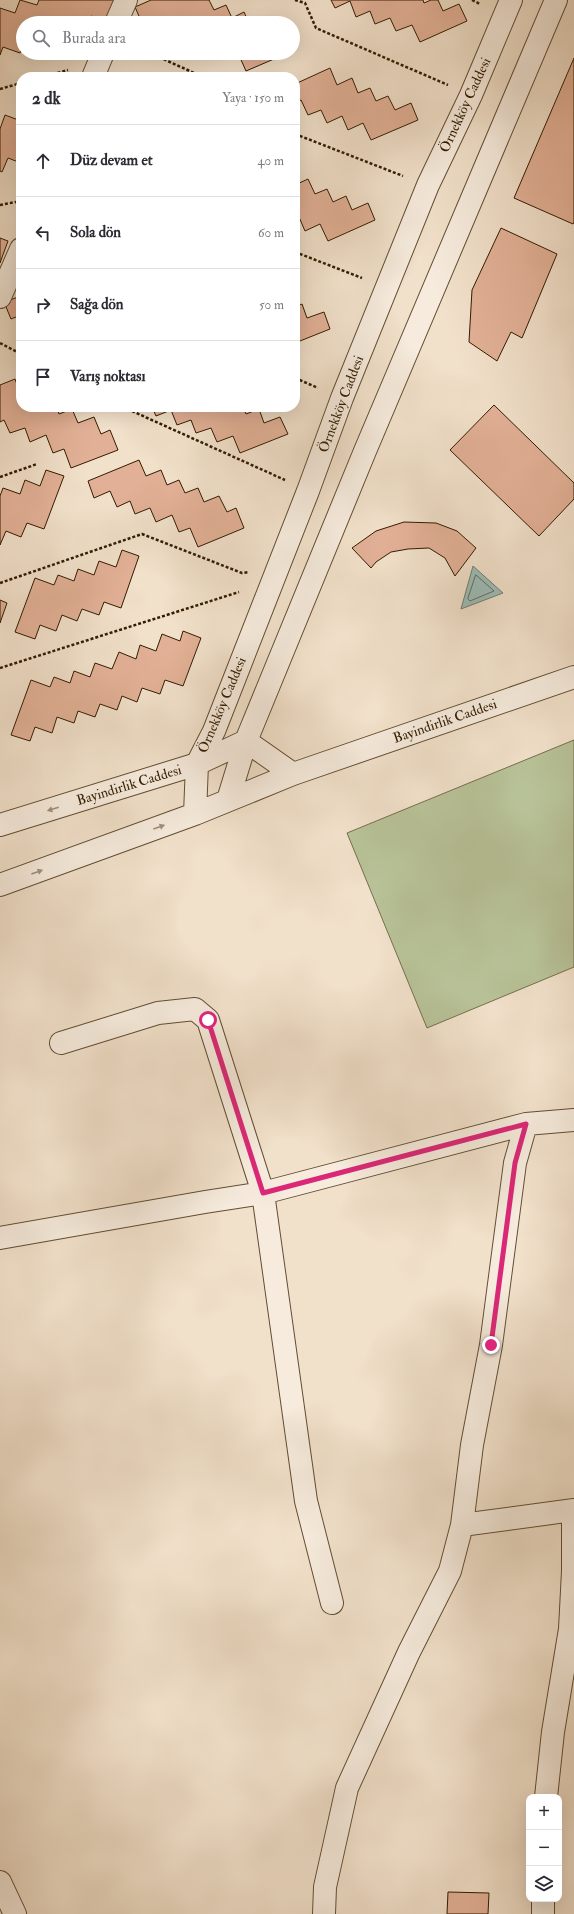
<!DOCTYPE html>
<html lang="tr">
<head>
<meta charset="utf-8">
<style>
	:root { --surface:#fff; --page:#f7f7f7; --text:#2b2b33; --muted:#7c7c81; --line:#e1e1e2 }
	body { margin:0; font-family:"IM FELL Double Pica",serif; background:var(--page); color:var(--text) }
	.controls { position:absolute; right:12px; bottom:12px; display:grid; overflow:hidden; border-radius:8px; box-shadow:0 4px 16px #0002 }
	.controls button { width:36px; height:36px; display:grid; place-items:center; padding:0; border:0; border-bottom:1px solid var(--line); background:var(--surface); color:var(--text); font:20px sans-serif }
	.stop { position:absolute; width:12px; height:12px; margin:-9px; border:3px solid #db2777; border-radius:50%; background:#fff }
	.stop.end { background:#db2777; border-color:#fff; box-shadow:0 1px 4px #0008 }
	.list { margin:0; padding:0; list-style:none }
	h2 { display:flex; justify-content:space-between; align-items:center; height:52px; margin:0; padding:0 16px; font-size:17px }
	h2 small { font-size:13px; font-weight:400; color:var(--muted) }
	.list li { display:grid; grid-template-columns:26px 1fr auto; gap:12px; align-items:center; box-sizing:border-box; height:72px; padding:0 16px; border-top:1px solid var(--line) }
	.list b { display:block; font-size:15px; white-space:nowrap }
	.list em { font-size:13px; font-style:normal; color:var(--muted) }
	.icon { flex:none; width:22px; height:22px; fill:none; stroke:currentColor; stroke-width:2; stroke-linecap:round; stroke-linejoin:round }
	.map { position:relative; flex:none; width:574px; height:1914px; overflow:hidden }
	.search { position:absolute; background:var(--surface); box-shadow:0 4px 16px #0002; left:16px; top:16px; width:284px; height:44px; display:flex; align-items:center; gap:10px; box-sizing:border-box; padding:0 14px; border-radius:22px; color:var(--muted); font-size:15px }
	.panel { position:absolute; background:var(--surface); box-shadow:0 4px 16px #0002; left:16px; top:72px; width:284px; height:340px; border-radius:16px }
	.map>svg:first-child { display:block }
	.green { fill:#b8c298; stroke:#756f4c }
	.water { fill:#9bbdb9; stroke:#717d6f }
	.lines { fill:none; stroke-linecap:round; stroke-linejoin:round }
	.shore { stroke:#666c5c; stroke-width:1 }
	.building { fill:#e2b096; stroke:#321c00 }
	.minor-casing { stroke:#624d32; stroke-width:24 }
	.path { stroke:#321c00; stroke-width:2.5; stroke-dasharray:3 2; stroke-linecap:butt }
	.minor { stroke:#f6ebdd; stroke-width:22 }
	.oneway { fill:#9e8e7a }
	.route { stroke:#db2777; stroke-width:5 }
	.labels { text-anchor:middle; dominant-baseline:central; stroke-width:3; stroke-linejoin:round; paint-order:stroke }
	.street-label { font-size:14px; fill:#321c00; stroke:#f6ebdd }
</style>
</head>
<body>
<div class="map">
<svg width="574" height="1914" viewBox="0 0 574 1914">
	<rect width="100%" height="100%" fill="#f1e0ca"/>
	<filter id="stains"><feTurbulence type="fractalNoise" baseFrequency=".005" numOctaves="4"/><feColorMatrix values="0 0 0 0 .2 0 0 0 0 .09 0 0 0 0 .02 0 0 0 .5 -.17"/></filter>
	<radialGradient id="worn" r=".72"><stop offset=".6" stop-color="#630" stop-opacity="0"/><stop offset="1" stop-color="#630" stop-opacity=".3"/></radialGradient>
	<path class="green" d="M574,740V967L427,1028L347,833Z"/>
	<path class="water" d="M473,566L503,593L461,609Z"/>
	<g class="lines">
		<path class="shore" d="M476,575L494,591L470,601L468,599Z"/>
	</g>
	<path class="building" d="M20,0L37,5L39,0H116L108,22L91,16L88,23H23V44L20,53L3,47L0,55V8L15,13Z
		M151,0H209L214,10L226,5L232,18L244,12L249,23H159L157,17L142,23L135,7Z
		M331,0H423L424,3L431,0H438L443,11L459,4L467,21L420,42L412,25L396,31L390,18L375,24L370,11L356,17L350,1L335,8Z
		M238,53H288L246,71Z
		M574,58V222L573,224L514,198Z
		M330,68L337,85L352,78L358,93L370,88L376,101L388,96L395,110L411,103L418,120L371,140L363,123L348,130L342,116L327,123L321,110L308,115L301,100L295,103V84Z
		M5,115L21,121V163L8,158L2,172L0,171V129Z
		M308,179L315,194L327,189L333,202L346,196L352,210L368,203L375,220L328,241L320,224L305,231L299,217L295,219V185Z
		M501,228L557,254L522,338L511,332L497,361L469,342L472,290Z
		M0,238L8,241L0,263Z
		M21,296V315L11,319L4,302Z
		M302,304L307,318L324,312L330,329L295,343V307Z
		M15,379L21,395V407H57L59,414L72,409L78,423L94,417L101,434L110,430L118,450L71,468L64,449L53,453L46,435L30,442L25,428L10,433L4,420L0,422V385Z
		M494,405L574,483V499L539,536L450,450Z
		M152,407H243L246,414L259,409L264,423L280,417L288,434L240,453L233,436L217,442L211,428L196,433L191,420L177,425L171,410L156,416Z
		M139,460L146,476L161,470L167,485L179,480L185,493L198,488L204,502L219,496L227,512L236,508L244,528L198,547L190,528L179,532L172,515L156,522L150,508L135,514L130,501L117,507L110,491L94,498L88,481Z
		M46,470L64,476L44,529L27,523L21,537L6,531L0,545V496L3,488L20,494L25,480L40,486Z
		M404,522L436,523L457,531L476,548L455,576L445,558L429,548L408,549L391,552L376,562L371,568L352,548L376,531Z
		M122,550L139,556L121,608L104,602L99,615L82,609L77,621L62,615L56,631L40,625L35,639L15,632L35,578L54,585L58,575L74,581L78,569L94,575L99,561L116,567Z
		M0,600L7,603L0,623Z
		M183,631L201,638L183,686L165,680L160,694L142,688L137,702L122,696L117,710L100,704L95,717L78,711L74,723L57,717L52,733L35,727L30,741L11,735L31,680L50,687L54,677L70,683L74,671L90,677L95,663L112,669L119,652L136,659L140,645L156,651L162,634L180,641Z
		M448,1892L489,1893L488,1914H447Z"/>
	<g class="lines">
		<g class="minor-casing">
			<path id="minor" d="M116,23L126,0
				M93,77L103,53
				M0,297L21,249
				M228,800L246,741L365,451L556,0
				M195,814L197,764L214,731L308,491L342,398L428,185L471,95L511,0
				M0,825L197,764L246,741L293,774
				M0,885L195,814L293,774L574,677
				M61,1043L158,1013L195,1009L208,1020L263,1193L306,1501L332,1603
				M0,1238L205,1202L263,1193L526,1124L574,1120
				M462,1525L574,1510
				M546,1797L553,1732L570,1629L573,1571V1510
				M0,1882L15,1914
				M543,1899V1914
				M324,1914L325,1887L347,1788L409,1652L450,1571L462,1525L472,1445L491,1345L515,1163L526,1124"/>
		</g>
		<path class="path" d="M295,0L305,3L316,28L448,85
			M472,0L480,4
			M150,53L203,77
			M43,77L68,70
			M0,89L21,83
			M295,134L403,176
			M0,205L21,201
			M295,252L362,278
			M0,343L21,354
			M295,378L318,388
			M123,407L285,480
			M0,477L37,464
			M0,583L142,534L242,573L249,572
			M0,668L239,592"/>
		<use href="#minor" class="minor"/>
	</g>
	<defs><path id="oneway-solid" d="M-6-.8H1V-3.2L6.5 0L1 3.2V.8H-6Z"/></defs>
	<g class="oneway">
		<use href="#oneway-solid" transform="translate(53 809) rotate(163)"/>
		<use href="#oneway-solid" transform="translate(159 827) rotate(-20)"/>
		<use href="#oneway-solid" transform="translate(37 872) rotate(-20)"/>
	</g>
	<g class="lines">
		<path class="route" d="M208,1020L263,1193L526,1124L515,1163L491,1345"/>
	</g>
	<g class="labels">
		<g class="street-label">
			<text transform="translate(465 105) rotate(-65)">Örnekköy Caddesi</text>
			<text transform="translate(341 404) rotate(-69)">Örnekköy Caddesi</text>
			<text transform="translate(222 705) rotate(-67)">Örnekköy Caddesi</text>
			<text transform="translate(445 721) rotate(-19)">Bayindirlik Caddesi</text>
			<text transform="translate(129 785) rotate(-17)">Bayindirlik Caddesi</text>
		</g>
	</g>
	<rect width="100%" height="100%" filter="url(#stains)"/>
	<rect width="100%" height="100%" fill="url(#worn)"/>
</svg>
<div class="controls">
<button>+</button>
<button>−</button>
<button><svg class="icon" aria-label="layers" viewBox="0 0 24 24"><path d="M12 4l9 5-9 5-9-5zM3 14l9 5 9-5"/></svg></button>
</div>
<div class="stop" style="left:208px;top:1020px"></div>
<div class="stop end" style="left:491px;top:1345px"></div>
<div class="search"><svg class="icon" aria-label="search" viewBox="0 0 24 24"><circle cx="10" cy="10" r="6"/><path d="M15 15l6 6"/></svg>Burada ara</div>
<section class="panel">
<h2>2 dk<small>Yaya · 150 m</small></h2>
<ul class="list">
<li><svg class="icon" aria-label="ahead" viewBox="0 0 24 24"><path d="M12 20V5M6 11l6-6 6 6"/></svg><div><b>Düz devam et</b></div><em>40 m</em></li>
<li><svg class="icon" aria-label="left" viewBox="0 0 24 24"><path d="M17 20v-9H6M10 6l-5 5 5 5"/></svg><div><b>Sola dön</b></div><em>60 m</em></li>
<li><svg class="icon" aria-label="right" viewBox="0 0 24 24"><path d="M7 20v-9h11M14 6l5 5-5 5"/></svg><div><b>Sağa dön</b></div><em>50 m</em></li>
<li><svg class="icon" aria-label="arrive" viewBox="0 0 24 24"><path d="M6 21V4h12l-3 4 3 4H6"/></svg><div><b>Varış noktası</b></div></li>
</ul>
</section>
</div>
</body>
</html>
